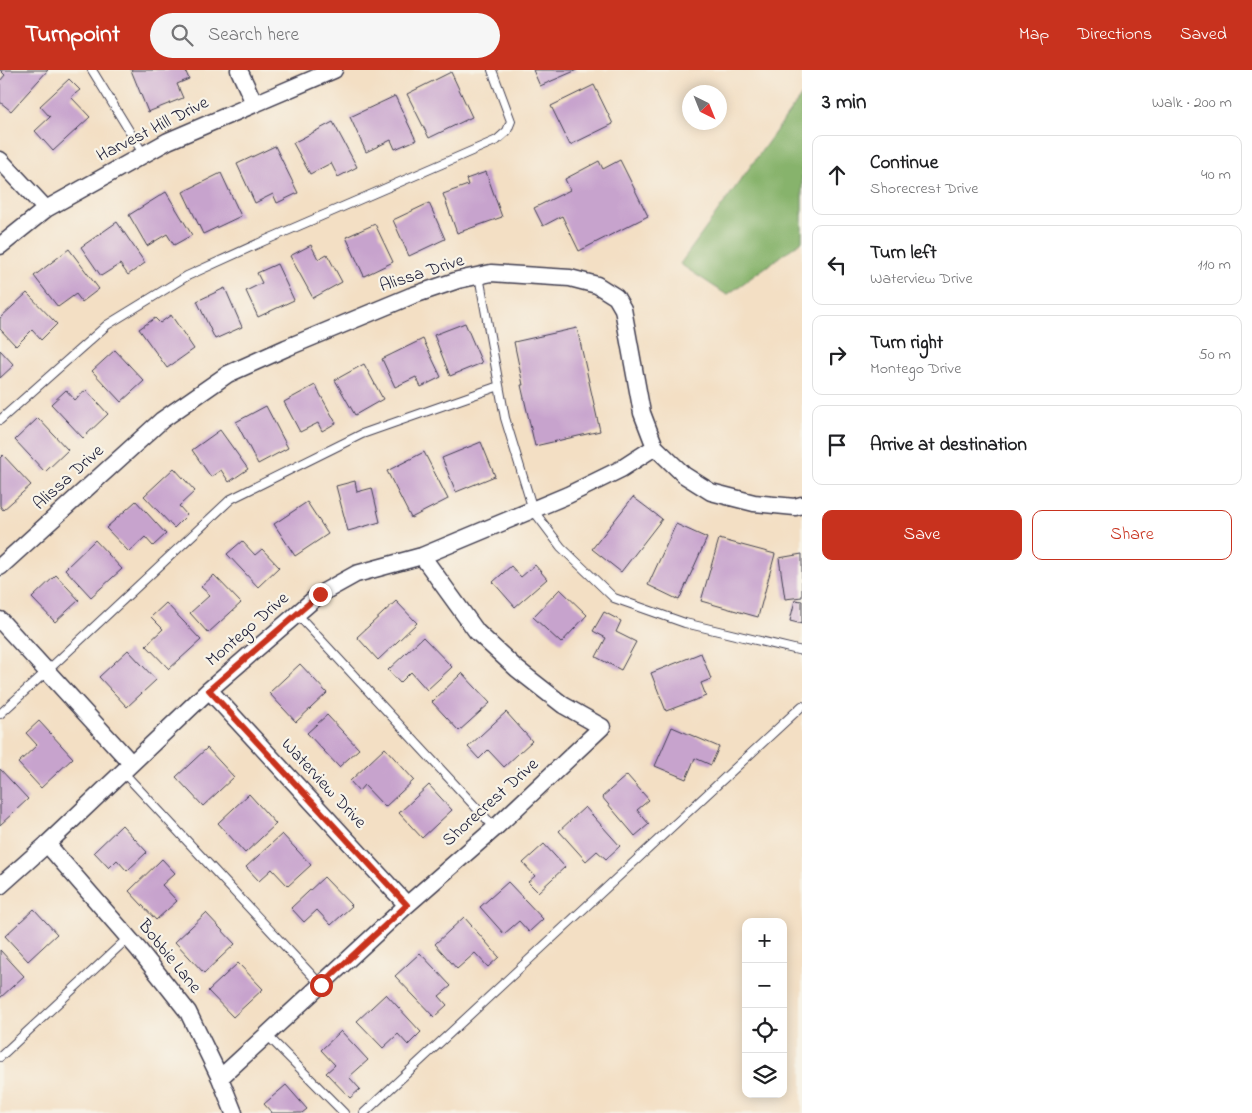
<!DOCTYPE html>
<html lang="en">
<head>
<meta charset="utf-8">
<style>
	:root { --surface:#fff; --page:#f6f6f6; --text:#202124; --muted:#757577; --line:#e0e0e0; --accent:#c8321e }
	body { margin:0; font-family:"Indie Flower",sans-serif; background:var(--page); color:var(--text) }
	.controls { position:absolute; right:15px; bottom:15px; display:grid; overflow:hidden; border-radius:10px; box-shadow:0 2px 12px #0003 }
	.controls button { width:45px; height:45px; display:grid; place-items:center; padding:0; border:0; border-bottom:1px solid var(--line); background:var(--surface); color:var(--text); font:25px sans-serif }
	.compass { position:absolute; left:682px; top:15px; width:45px; height:45px; border-radius:50%; background:var(--surface); box-shadow:0 2px 12px #0003; rotate:137deg }
	.stop { position:absolute; width:15px; height:15px; margin:-11px; border:4px solid #c8321e; border-radius:50%; background:#fff }
	.stop.end { background:#c8321e; border-color:#fff; box-shadow:0 1px 5px #0008 }
	.list { margin:0; padding:0; list-style:none }
	h2 { display:flex; justify-content:space-between; align-items:center; height:65px; margin:0; padding:0 20px; font-size:21px }
	h2 small { font-size:16px; font-weight:400; color:var(--muted) }
	.list li { display:grid; grid-template-columns:32px 1fr auto; gap:15px; align-items:center; box-sizing:border-box; height:80px; margin:0 10px 10px; padding:0 10px; border:1px solid var(--line); border-radius:10px }
	.list b { display:block; font-size:19px; white-space:nowrap }
	.list p { margin:0; font-size:16px; white-space:nowrap; color:var(--muted) }
	.list em { font-size:16px; font-style:normal; color:var(--muted) }
	.actions { display:flex; gap:10px; padding:15px 20px }
	.actions a { flex:1; padding:11px 0; border:1px solid var(--accent); border-radius:10px; text-align:center; font-size:18px; color:var(--accent) }
	.actions .main { background:var(--accent); color:#fff }
	.icon { flex:none; width:28px; height:28px; fill:none; stroke:currentColor; stroke-width:2; stroke-linecap:round; stroke-linejoin:round }
	.map { position:relative; flex:none; width:802px; height:1043px; overflow:hidden }
	header { display:flex; align-items:center; gap:30px; box-sizing:border-box; height:70px; padding:0 25px; background:var(--accent); color:#fff }
	header strong { font-size:24px }
	nav { display:flex; gap:28px; margin-inline-start:auto; font-size:18px }
	.search { width:350px; height:45px; background:var(--page); display:flex; align-items:center; gap:12px; box-sizing:border-box; padding:0 18px; border-radius:28px; color:var(--muted); font-size:19px }
	main { display:flex }
	aside { flex:1; background:var(--surface) }
	.map>svg:first-child { display:block }
	.forest { fill:#87b36c; stroke:#546a54 }
	.building { fill:#c7a3cd }
	.lines { fill:none; stroke-linecap:round; stroke-linejoin:round }
	.lane-casing { stroke:#413e50; stroke-width:10 }
	.street-casing { stroke:#413e50; stroke-width:19 }
	.lane { stroke:#fff; stroke-width:8 }
	.street { stroke:#fff; stroke-width:16 }
	.route { stroke:#c8321e; stroke-width:6 }
	.labels { text-anchor:middle; dominant-baseline:central; stroke-width:4.5; stroke-linejoin:round; paint-order:stroke }
	.street-label { font-size:18px; fill:#22223b; stroke:#f7f3e8 }
</style>
</head>
<body>
<header>
<strong>Turnpoint</strong>
<div class="search"><svg class="icon" aria-label="search" viewBox="0 0 24 24"><circle cx="10" cy="10" r="6"/><path d="M15 15l6 6"/></svg>Search here</div>
<nav><a>Map</a><a>Directions</a><a>Saved</a></nav>
</header>
<main>
<div class="map">
<svg width="802" height="1043" viewBox="0 0 802 1043">
	<rect width="100%" height="100%" fill="#f7f3e8"/>
	<filter id="ink" filterUnits="userSpaceOnUse"><feTurbulence type="fractalNoise" baseFrequency=".02" numOctaves="2"/><feDisplacementMap in="SourceGraphic" scale="10" xChannelSelector="R" yChannelSelector="G"/><feConvolveMatrix kernelMatrix="1 2 1 2 8 2 1 2 1" color-interpolation-filters="sRGB"/></filter>
	<filter id="wash" filterUnits="userSpaceOnUse"><feTurbulence type="fractalNoise" baseFrequency=".0096" numOctaves="4" result="noise"/><feDisplacementMap in="SourceGraphic" scale="20" xChannelSelector="R" yChannelSelector="G"/><feGaussianBlur stdDeviation="1.12" result="paint"/><feColorMatrix in="noise" values="0 0 0 0 0 0 0 0 0 0 0 0 0 0 0 0 0 1.4 0 .05"/><feComposite in="paint" operator="in"/></filter>
	<g filter="url(#wash)">
		<rect width="100%" height="100%" fill="#f3dfc4"/>
		<path class="forest" d="M802,25V171L727,225L680,194Z"/>
		<g id="blocks">
			<path class="building" d="M0,0H48L11,41L0,32V11L5,5Z
				M131,0H185L189,9L177,14L183,28L148,42Z
				M533,0H577L540,16Z
				M451,2L472,47L429,68L407,24Z
				M69,9L80,20L71,27L90,47L53,81L35,61L50,47L40,36Z
				M594,15L613,54L570,75L551,36Z
				M395,26L416,70L395,79L391,70L366,82L350,47Z
				M333,52L357,97L338,107L331,93L310,104L293,73Z
				M275,76L298,123L277,133L273,124L255,133L237,94Z
				M620,90L648,146L579,181L562,146L543,156L534,138L570,120L565,109L599,91L603,99Z
				M486,102L502,147L457,163L443,124L468,115L466,109Z
				M221,103L241,146L203,164L183,122Z
				M166,122L192,165L174,175L167,164L147,176L129,145Z
				M429,133L445,169L409,186L393,150Z
				M117,152L145,193L128,205L120,194L101,206L81,177Z
				M375,154L393,192L364,206L346,167Z
				M311,175L318,189L327,184L342,212L313,228L290,186Z
				M69,179L99,219L82,232L76,224L58,237L34,206Z
				M277,194L294,230L258,247L246,221L262,213L257,203Z
				M225,218L242,257L215,269L197,231Z
				M27,223L57,254L41,270L32,260L16,276L0,259V248Z
				M171,245L194,279L167,298L139,259L155,248L160,253Z
				M465,253L482,293L450,306L434,265Z
				M577,258L600,361L535,376L521,315H523L514,272Z
				M423,269L441,307L421,317L416,307L395,317L382,289Z
				M0,280L14,295L0,308Z
				M115,280L144,311L121,332L92,301Z
				M364,294L383,329L355,345L335,310Z
				M315,315L336,353L322,361L318,353L300,362L284,332Z
				M66,320L75,330L86,320L108,344L83,368L51,334Z
				M266,336L288,378L258,394L236,352Z
				M38,348L68,380L45,402L15,370Z
				M220,360L248,399L229,412L221,400L211,407L192,380Z
				M481,372L495,406L456,422L442,388Z
				M424,382L448,429L411,448L387,401Z
				M3,385L31,415L3,440L0,436V388Z
				M174,398L195,421L179,436L187,445L174,458L144,426Z
				M355,411L357,422L372,418L380,452L348,461L336,416Z
				M633,427L662,449L621,502L592,479Z
				M136,431L166,464L153,476L145,467L129,482L106,458Z
				M307,432L328,464L295,486L274,454Z
				M676,454L707,468L679,530L648,515Z
				M719,469L775,484L758,547L701,531Z
				M95,470L122,499L91,527L65,499Z
				M242,471L255,485L262,479L279,497L258,517L227,484Z
				M802,484V527L785,529L779,488Z
				M535,495L547,509L515,537L493,512L511,496L521,507Z
				M56,505L79,530L55,552L32,528Z
				M214,505L241,533L208,563L190,543L210,525L201,517Z
				M560,519L587,545L561,573L533,547Z
				M795,530L802,531V554L790,551Z
				M396,531L417,553L378,590L357,567Z
				M166,533L201,570L169,599L146,575L163,559L151,547Z
				M604,542L621,551L616,562L636,572L621,600L596,587L606,568L593,561Z
				M423,567L452,597L427,620L411,602L400,613L388,600Z
				M128,580L156,610L127,637L99,607Z
				M701,583L711,609L701,613L706,626L666,641L651,603Z
				M300,594L327,623L296,652L269,623Z
				M462,603L490,633L459,661L432,632Z
				M506,642L532,671L504,697L488,680L479,689L468,677Z
				M327,645L359,679L339,697L307,663Z
				M39,651L73,688L41,718L18,693L37,675L26,663Z
				M672,657L719,677L711,695L695,688L686,709L655,696Z
				M207,678L234,707L203,736L176,707Z
				M385,678L414,710L385,737L364,715L359,721L350,711Z
				M0,699L28,729L0,755Z
				M627,705L649,730L637,740L649,754L635,766L602,727Z
				M429,715L452,740L422,768L399,743Z
				M249,724L276,754L245,783L218,753Z
				M585,737L620,776L606,789L597,781L586,791L559,761Z
				M122,755L147,782L127,801L117,790L109,798L94,782Z
				M282,764L311,795L288,816L272,799L259,811L246,797Z
				M544,774L565,797L538,822L528,812L535,806L523,793Z
				M162,789L175,803L162,815L177,831L156,850L129,821Z
				M324,807L352,836L331,855L317,840L304,852L291,838Z
				M508,812L543,849L529,862L519,851L504,864L480,837Z
				M34,839L57,864L28,891L5,866Z
				M206,843L235,874L204,903L175,872Z
				M464,847L499,887L488,897L475,883L457,899L435,874Z
				M0,880L24,906L0,928Z
				M420,883L451,916L439,926L447,935L434,947L395,906Z
				M238,893L263,919L233,947L208,921Z
				M386,924L421,962L408,975L398,964L383,978L357,951Z
				M341,961L368,990L349,1007L360,1019L350,1028L326,1003L335,995L321,980Z
				M286,1015L307,1039L302,1043H272L264,1034Z"/>
		</g>
	</g>
	<g filter="url(#ink)">
		<use href="#blocks" fill-opacity="0" stroke="#413e50" stroke-width="1"/>
		<g class="lines">
			<g class="lane-casing">
				<path id="lane" d="M92,0L144,85
					M479,206L505,348L533,440L561,477L614,528L685,553L802,581
					M0,350L107,255L187,206L266,170L497,70L507,61L511,51L492,0
					M297,544L495,758
					M0,644L47,601L231,429L362,364L499,316
					M122,701L321,915
					M267,965L344,1043
					M0,987L128,868
					M364,1043L802,636"/>
			</g>
			<g class="street-casing">
				<path id="street" d="M239,0L254,33
					M0,90L46,139
					M0,176L46,139L168,71L334,0
					M0,497L162,350L228,304L286,278L411,226L458,210L491,203L522,205L570,208L597,215L616,227L623,239L642,343L655,377L684,405L711,422L754,433L795,437L802,435
					M0,550L131,693
					M209,620L407,835
					M47,774L139,880L188,942L220,1008L234,1043
					M0,816L47,774L209,620L320,524L356,504L422,486L568,425L621,399L655,377
					M220,1008L407,835L495,758L602,657L563,635L517,599L477,562L422,486"/>
			</g>
			<use href="#lane" class="lane"/>
			<use href="#street" class="street"/>
		</g>
	</g>
	<g class="lines" filter="url(#ink)">
		<path class="route" d="M320,524L209,620L407,835L321,915"/>
	</g>
	<g class="labels">
		<g class="street-label">
			<text transform="translate(153 60) rotate(-27)">Harvest Hill Drive</text>
			<text transform="translate(422 204) rotate(-18)">Alissa Drive</text>
			<text transform="translate(69 408) rotate(-42)">Alissa Drive</text>
			<text transform="translate(248 560) rotate(-41)">Montego Drive</text>
			<text transform="translate(323 714) rotate(47)">Waterview Drive</text>
			<text transform="translate(491 733) rotate(-42)">Shorecrest Drive</text>
			<text transform="translate(169 887) rotate(51)">Bobbie Lane</text>
		</g>
	</g>
</svg>
<div class="controls">
<button>+</button>
<button>−</button>
<button><svg class="icon" aria-label="locate" viewBox="0 0 24 24"><circle cx="12" cy="12" r="6"/><path d="M12 2v4M12 18v4M2 12h4M18 12h4"/></svg></button>
<button><svg class="icon" aria-label="layers" viewBox="0 0 24 24"><path d="M12 4l9 5-9 5-9-5zM3 14l9 5 9-5"/></svg></button>
</div>
<svg class="compass" viewBox="-18 -18 36 36"><path d="M0-13l5 13h-10z" fill="#e53935"/><path d="M0 13l5-13h-10z" fill="#757577"/></svg>
<div class="stop" style="left:321px;top:915px"></div>
<div class="stop end" style="left:320px;top:524px"></div>
</div>
<aside>
<h2>3 min<small>Walk · 200 m</small></h2>
<ul class="list">
<li><svg class="icon" aria-label="ahead" viewBox="0 0 24 24"><path d="M12 20V5M6 11l6-6 6 6"/></svg><div><b>Continue</b><p>Shorecrest Drive</p></div><em>40 m</em></li>
<li><svg class="icon" aria-label="left" viewBox="0 0 24 24"><path d="M17 20v-9H6M10 6l-5 5 5 5"/></svg><div><b>Turn left</b><p>Waterview Drive</p></div><em>110 m</em></li>
<li><svg class="icon" aria-label="right" viewBox="0 0 24 24"><path d="M7 20v-9h11M14 6l5 5-5 5"/></svg><div><b>Turn right</b><p>Montego Drive</p></div><em>50 m</em></li>
<li><svg class="icon" aria-label="arrive" viewBox="0 0 24 24"><path d="M6 21V4h12l-3 4 3 4H6"/></svg><div><b>Arrive at destination</b></div></li>
</ul>
<div class="actions"><a class="main">Save</a><a>Share</a></div>
</aside>
</main>
</body>
</html>
